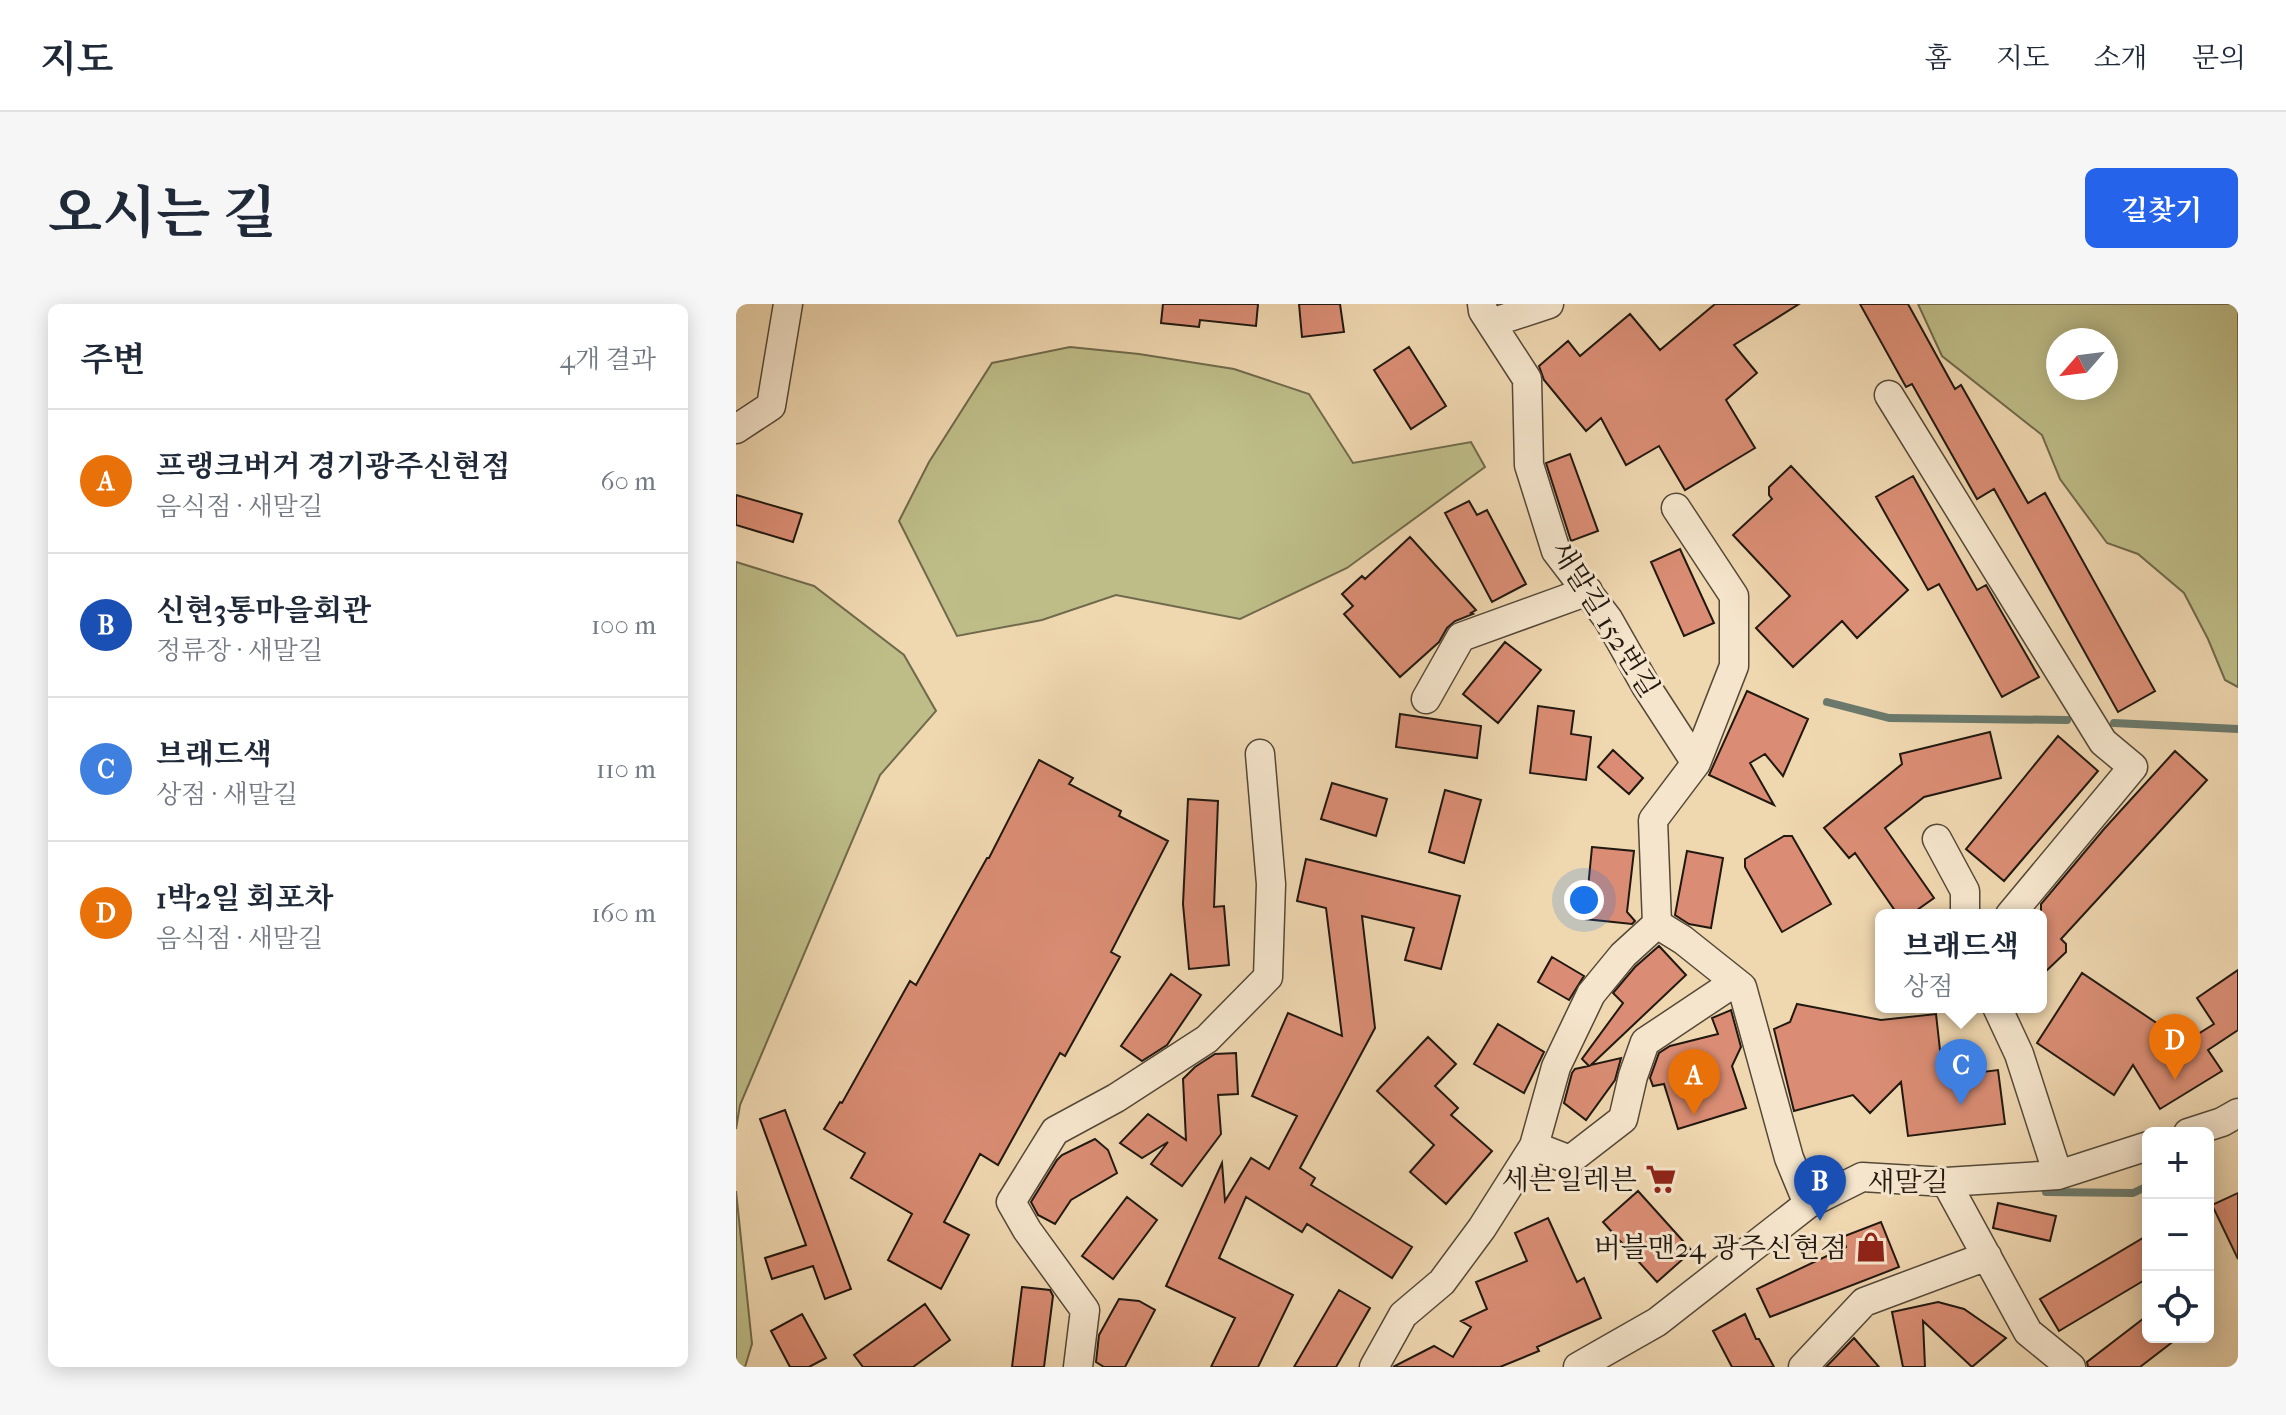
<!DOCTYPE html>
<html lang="ko">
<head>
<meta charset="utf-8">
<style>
	:root { --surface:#fff; --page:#f6f6f7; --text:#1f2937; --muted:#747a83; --line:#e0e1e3; --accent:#2563eb }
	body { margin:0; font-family:"IM FELL French Canon","Noto Serif KR",serif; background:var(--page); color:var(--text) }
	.controls { position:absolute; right:24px; bottom:24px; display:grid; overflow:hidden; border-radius:12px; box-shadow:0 4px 20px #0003 }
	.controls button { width:72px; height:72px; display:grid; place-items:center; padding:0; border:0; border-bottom:2px solid var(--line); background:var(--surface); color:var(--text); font:40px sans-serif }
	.compass { position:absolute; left:1310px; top:24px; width:72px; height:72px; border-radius:50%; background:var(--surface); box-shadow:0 4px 20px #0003; rotate:242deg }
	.you { position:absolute; left:848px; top:596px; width:28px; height:28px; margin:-20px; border:6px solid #fff; border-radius:50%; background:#1a73e8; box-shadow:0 0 0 12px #1a73e833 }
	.badge { display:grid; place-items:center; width:52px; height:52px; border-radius:50%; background:var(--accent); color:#fff; font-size:26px; font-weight:700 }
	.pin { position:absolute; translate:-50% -66px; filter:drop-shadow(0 2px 4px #0008) }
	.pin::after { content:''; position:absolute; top:42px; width:28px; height:24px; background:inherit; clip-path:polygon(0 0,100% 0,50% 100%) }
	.popup { position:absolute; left:1139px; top:605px; width:172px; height:104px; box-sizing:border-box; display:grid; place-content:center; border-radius:12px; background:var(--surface); filter:drop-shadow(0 2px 6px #0005); font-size:26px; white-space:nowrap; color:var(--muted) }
	.popup b { font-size:30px; color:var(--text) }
	.popup::after { content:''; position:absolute; left:50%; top:100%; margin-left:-16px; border:16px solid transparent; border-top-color:var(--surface) }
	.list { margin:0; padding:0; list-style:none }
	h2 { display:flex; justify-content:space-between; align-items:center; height:104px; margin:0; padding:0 32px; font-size:34px }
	h2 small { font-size:26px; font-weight:400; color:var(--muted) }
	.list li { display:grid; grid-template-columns:52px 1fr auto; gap:24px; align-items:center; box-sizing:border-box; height:144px; padding:0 32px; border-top:2px solid var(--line) }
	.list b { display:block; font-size:30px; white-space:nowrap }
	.list p { margin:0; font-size:26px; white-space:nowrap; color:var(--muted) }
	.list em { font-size:26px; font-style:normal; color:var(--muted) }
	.icon { flex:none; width:44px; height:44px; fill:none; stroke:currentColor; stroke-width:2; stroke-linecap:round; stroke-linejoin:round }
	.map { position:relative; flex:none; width:1502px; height:1063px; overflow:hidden; border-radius:12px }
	header { display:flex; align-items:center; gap:48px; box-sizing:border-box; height:112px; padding:0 40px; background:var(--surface); border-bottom:2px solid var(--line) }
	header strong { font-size:38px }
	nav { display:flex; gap:44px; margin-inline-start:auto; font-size:28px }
	.intro { display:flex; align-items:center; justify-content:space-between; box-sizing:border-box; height:192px; padding:0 48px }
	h1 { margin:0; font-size:56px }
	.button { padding:20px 36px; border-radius:12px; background:var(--accent); color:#fff; font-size:28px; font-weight:700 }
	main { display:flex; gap:48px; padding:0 48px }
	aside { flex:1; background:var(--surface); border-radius:12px; box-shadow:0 4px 20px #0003 }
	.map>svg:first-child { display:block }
	.green { fill:#bebd88; stroke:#706a4c; stroke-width:2; fill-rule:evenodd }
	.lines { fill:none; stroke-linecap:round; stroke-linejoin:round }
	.stream { stroke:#6a796c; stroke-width:8 }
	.building { fill:#da8d74; stroke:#211810; stroke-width:2 }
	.minor-casing { stroke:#544838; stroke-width:31 }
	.minor { stroke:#f5e5cc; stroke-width:28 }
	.labels { text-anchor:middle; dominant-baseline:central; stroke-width:6; stroke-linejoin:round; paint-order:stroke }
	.street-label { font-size:28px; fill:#211810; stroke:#f5e5cc }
	.poi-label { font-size:28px; fill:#211810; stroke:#f5e5cc; text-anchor:end }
</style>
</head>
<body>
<header>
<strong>지도</strong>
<nav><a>홈</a><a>지도</a><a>소개</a><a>문의</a></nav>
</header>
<div class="intro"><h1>오시는 길</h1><a class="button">길찾기</a></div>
<main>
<aside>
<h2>주변<small>4개 결과</small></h2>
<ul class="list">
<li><span class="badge" style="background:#e8710a">A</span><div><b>프랭크버거 경기광주신현점</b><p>음식점 · 새말길</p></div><em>60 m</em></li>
<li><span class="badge" style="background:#1a4fb4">B</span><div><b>신현3통마을회관</b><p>정류장 · 새말길</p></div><em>100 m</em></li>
<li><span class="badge" style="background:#3f7fe0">C</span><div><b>브래드색</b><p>상점 · 새말길</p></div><em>110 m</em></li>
<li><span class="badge" style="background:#e8710a">D</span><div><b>1박2일 회포차</b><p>음식점 · 새말길</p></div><em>160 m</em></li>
</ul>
</aside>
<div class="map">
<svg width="1502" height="1063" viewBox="0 0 1502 1063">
	<rect width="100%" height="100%" fill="#efd7b0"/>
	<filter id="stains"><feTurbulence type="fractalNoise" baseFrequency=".0025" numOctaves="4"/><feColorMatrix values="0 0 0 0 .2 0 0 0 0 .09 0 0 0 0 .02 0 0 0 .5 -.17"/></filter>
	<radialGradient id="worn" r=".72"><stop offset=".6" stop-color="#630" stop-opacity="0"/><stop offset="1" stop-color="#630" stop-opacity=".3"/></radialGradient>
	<path class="green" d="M1182,0H1502V383L1489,376L1472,335L1448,289L1402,250L1371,239L1324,175L1306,131L1206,52ZM1322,36H1370V84H1322Z
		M334,43L403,50L498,65L573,90L617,159L735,138L749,163L611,264L504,315L380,291L306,316L221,332L163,217L193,158L256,59Z
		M0,258L78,282L168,351L200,407L144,471L4,801L0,825Z
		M0,887L16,1040L9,1063L0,1062Z"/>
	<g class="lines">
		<path class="stream" d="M1091,398L1153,414L1331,416
			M1378,419L1502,425
			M1310,888L1397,889L1412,882"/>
	</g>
	<path class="building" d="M427,0H522L520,22L464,16L463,23L425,19Z
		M563,0H604L608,28L566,33Z
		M979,0H1063L998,41L1021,69L990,96L1019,144L949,186L923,142L890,161L865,114L850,127L808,76L803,62L832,37L844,52L894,10L924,46Z
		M1124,0H1172L1219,85L1225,81L1292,199L1309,189L1419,387L1382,408L1258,185L1241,195L1176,80L1170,83Z
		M673,43L710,102L675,125L638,66Z
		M834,150L862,227L835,237L810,159Z
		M1055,162L1172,286L1121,334L1106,317L1057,363L1020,324L1054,292L997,231L1036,195L1033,191V183Z
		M1177,172L1241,286L1250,281L1303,373L1266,393L1203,280L1192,286L1140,193Z
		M0,191L66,210L57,238L0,221Z
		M733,197L741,211L751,206L790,280L756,298L709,209Z
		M674,233L740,306L735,309L737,310L719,317L711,324L703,338L664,373L608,310L617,302L606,290L626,272L629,275Z
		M944,245L978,319L948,332L915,258Z
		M769,338L805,366L762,419L727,390Z
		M1011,387L1072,415L1047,472L1029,450L1014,459L1038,501L973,471Z
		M802,402L838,407L835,430L855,433L850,476L794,469Z
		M664,410L745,422L741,454L660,443Z
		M1254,428L1265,474L1188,493L1149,524L1198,594L1174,611H1162L1119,549L1113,554L1088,524L1166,460L1164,450Z
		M1322,432L1362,467L1268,577L1230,545Z
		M877,446L907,474L893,490L862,463Z
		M1439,447L1471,476L1325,635L1330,640V648L1305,672V600L1368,525Z
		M303,456L337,474L333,480L385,507L383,512L432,537L375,648L384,653L329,752L324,749L262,861L244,850L208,918L233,931L205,985L152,956L176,910L115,874L129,849L88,825L104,798L106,799L174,677L180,681L251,554H253Z
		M596,479L651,495L640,532L585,515Z
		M709,486L745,496L728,559L693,548Z
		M452,495L482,497L478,603L488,602L493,661L453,665L447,600Z
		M1048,532H1056L1095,600L1046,628L1009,563V555Z
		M856,543L898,547L891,608L899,617L896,620L849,615Z
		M951,547L987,554L975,624L953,620L939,611Z
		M570,555L724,592L705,665L669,656L678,624L626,612L639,724L564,864L579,874L575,881L676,943L656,974L571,920L566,928L510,893L483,954L557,991L522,1063H475L499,1014L430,982L486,859L489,897L515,854L533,865L561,812L516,792L552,709L606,732L590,604L561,597Z
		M923,642L950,671L855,761L885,754L879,776L850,816L828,799L836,769L839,765L853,762L846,755L887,699L877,689L899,663Z
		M816,653L848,672L833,696L802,678Z
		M1502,666V726L1472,746L1486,767L1424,805L1397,761L1378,791L1301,739L1346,669L1449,738L1478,720L1461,694Z
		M435,670L465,691L431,741L406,757L385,742Z
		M1061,700L1145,716L1200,710L1207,773L1262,766L1269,820L1172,832L1165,778L1134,809L1117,791L1058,807L1038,725L1054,718Z
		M995,706L1005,743L996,762L1010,804L942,825L928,780L917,782L914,774L923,749L934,742L982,730L976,714Z
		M762,720L808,748L788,789L738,760Z
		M692,733L720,760L699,782L722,804L715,811L756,847L710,900L674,868L698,841L641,787Z
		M500,749L502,790L482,791L485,830L446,882L415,860L432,838L406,854L384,839L412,810L450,836L447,775L459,763L479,750Z
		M49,806L115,985L89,995L77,962L36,975L29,954L70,941L24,815Z
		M359,835L372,846L381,869L335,896L319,920L302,911L295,898L321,856L326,851Z
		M902,887L956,947L921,978L867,918Z
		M1502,889V955L1476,901Z
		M391,893L421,916L377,975L346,952Z
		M1262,899L1320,912L1314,937L1257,924Z
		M812,914L841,978L848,974L865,1014L801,1043L803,1047L764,1063H657L698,1042L717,1053L735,1023L725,1017L751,1005L740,978L791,957L779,929Z
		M1145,918L1163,963L1034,1013L1021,985L1110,943L1106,933Z
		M1412,931V974L1323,1027L1304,995Z
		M286,983L314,986L317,992L308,1063H276Z
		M603,986L634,1004L600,1063H558Z
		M383,995L403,997L419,1006L389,1063H368L360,1058L363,1031Z
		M1202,998L1228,1005L1270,1034L1236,1063L1187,1017L1189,1063H1167L1156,1008Z
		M189,1000L214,1036L177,1063H127L118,1051Z
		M66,1010L90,1054L73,1063H54L35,1027Z
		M1009,1010L1020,1035H1023L1038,1063H996L977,1027Z
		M1412,1011V1033H1443L1404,1063H1352L1351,1058Z
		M1118,1034L1143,1063H1090Z"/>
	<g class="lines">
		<g class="minor-casing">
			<path id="minor" d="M755,19L813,0
				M1153,91L1367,438L1397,463L1274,611
				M0,125L35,102L52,0
				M940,204L998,292V362L960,459
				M690,395L725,333L852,287
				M1201,535L1229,587V611
				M921,620L947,636L1006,683L1053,854L1072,900
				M1261,703L1283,750L1322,871
				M1452,829L1486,818L1502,809
				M798,842L834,856L887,815L897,772L909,738L999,678
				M1210,878L1292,1028L1335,1063
				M342,1063L349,1006L291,926L275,898L319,827L380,794L471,735L532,673L535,580L524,450
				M638,1063L667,1011L706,978L746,924L798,842L820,763L855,690L887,651L921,620L917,516L960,459L910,382L872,315L820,247L793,161L791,75L747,7L746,0
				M842,1063L921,1018L1072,900L1126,873L1210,878L1322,871L1412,842
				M1067,1063L1128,998L1251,952"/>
		</g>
		<use href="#minor" class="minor"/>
	</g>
	<defs>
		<g id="supermarket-bare" transform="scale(2.4)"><path d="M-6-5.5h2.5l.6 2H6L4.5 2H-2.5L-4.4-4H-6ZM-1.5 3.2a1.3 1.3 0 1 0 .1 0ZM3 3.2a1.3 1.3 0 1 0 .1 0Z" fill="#8f2418" stroke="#f5e5cc" stroke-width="2.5" paint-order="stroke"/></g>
		<g id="shop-bare" transform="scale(2.4)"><path d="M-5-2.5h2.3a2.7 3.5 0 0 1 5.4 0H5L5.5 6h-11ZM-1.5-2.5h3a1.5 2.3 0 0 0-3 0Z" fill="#8f2418" stroke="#f5e5cc" stroke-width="2.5" paint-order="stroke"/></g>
	</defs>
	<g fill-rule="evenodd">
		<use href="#supermarket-bare" x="925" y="875"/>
		<use href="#shop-bare" x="1135" y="943"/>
	</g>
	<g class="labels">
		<g class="street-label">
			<text transform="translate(869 315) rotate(58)">새말길 152번길</text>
			<text x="1172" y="877">새말길</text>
		</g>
		<g class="poi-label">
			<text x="901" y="875">세븐일레븐</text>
			<text x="1111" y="943">버블맨24 광주신현점</text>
		</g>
	</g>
	<rect width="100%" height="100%" filter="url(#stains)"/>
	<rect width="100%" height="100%" fill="url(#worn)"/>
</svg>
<div class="controls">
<button>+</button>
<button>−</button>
<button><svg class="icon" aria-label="locate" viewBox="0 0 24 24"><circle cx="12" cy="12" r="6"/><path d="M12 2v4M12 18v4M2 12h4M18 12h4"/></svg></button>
</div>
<svg class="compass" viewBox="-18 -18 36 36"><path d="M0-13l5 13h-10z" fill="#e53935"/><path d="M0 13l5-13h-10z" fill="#747a83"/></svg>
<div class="you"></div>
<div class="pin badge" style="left:958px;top:811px;background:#e8710a">A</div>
<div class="pin badge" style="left:1084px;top:917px;background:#1a4fb4">B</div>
<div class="pin badge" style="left:1225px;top:801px;background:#3f7fe0">C</div>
<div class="popup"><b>브래드색</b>상점</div>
<div class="pin badge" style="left:1439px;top:776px;background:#e8710a">D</div>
</div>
</main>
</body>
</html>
